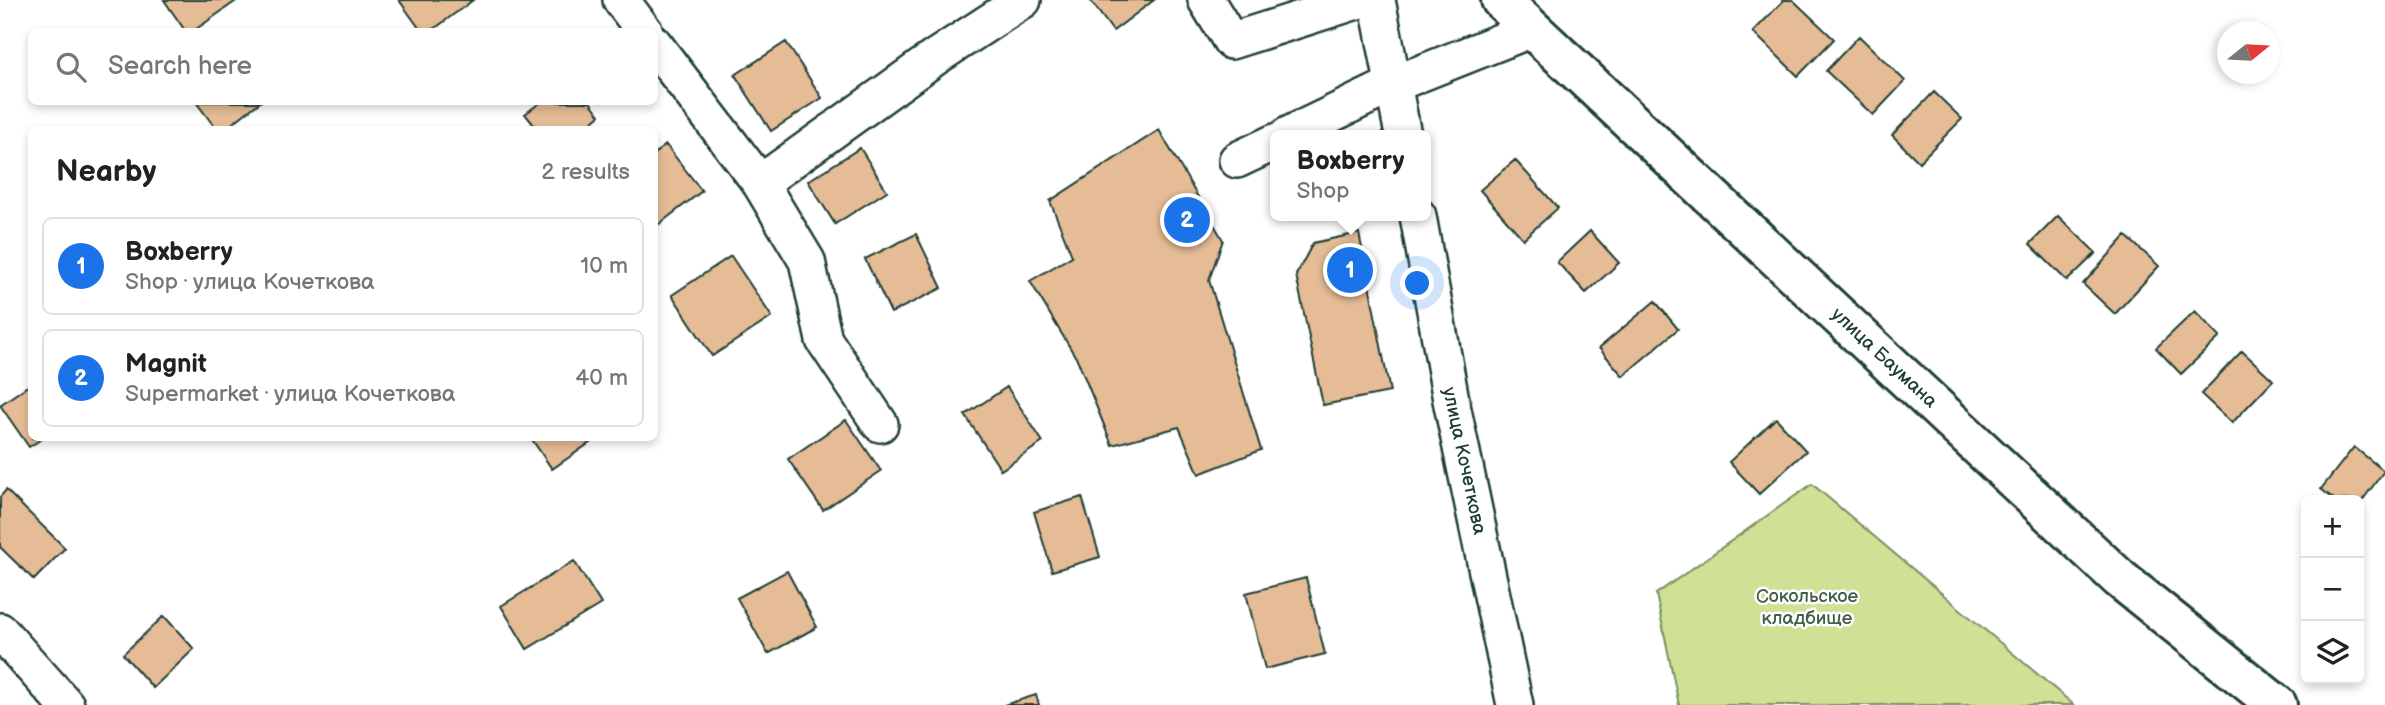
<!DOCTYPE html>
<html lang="en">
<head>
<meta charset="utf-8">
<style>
	:root { --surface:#fff; --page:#f2f2f2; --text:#222; --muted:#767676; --line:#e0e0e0; --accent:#1a73e8 }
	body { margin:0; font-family:"Balsamiq Sans",sans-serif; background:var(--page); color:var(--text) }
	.controls { position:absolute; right:21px; bottom:21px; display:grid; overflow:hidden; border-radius:10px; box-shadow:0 4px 10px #0003 }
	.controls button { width:63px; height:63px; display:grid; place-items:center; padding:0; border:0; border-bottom:2px solid var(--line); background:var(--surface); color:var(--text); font:35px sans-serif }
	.compass { position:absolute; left:2217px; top:21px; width:63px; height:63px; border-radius:50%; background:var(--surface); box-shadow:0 4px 10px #0003; rotate:72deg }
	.you { position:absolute; left:1418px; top:284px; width:24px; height:24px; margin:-18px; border:5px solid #fff; border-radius:50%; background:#1a73e8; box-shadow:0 0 0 10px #1a73e833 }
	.badge { display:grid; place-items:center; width:46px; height:46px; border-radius:50%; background:var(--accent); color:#fff; font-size:23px; font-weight:700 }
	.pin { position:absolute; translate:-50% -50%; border:4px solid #fff; box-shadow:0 2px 7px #0006 }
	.popup { position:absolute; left:1270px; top:130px; width:161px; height:91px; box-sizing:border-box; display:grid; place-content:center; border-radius:10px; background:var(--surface); filter:drop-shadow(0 2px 5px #0005); font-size:23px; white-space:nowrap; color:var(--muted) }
	.popup b { font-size:26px; color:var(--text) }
	.popup::after { content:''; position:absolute; left:50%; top:100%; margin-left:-14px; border:14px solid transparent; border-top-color:var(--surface) }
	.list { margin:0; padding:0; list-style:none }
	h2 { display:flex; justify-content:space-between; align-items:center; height:91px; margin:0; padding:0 28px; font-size:30px }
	h2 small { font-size:23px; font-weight:400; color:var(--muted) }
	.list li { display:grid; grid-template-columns:46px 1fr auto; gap:21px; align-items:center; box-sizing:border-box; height:98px; margin:0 14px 14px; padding:0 14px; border:2px solid var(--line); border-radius:10px }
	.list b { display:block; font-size:26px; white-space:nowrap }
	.list p { margin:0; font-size:23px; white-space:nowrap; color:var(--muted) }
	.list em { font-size:23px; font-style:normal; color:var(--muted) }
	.icon { flex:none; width:38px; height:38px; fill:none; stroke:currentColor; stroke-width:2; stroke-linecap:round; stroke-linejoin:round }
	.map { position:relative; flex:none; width:2385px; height:705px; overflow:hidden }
	.search { position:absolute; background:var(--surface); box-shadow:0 4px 10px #0003; left:28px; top:28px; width:630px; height:77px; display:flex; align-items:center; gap:18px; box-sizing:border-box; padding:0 24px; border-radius:10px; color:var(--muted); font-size:26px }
	.panel { position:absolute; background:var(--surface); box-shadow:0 4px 10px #0003; left:28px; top:126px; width:630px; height:315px; border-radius:10px }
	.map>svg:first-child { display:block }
	.green { fill:#d0e195; stroke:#788f64; stroke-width:2 }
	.building { fill:#e5bc96; stroke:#1f3d34; stroke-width:2 }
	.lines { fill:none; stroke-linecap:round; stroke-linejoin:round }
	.minor-casing { stroke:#1f3d34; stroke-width:40 }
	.major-casing { stroke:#1f3d34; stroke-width:44 }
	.minor { stroke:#fff; stroke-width:35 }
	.major { stroke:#fff; stroke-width:38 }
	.labels { text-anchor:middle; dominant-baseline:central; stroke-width:5; stroke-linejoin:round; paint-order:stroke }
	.street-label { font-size:19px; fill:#1f3d34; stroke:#fff }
	.park-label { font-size:19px; fill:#425e47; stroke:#fff }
</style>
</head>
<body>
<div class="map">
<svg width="2385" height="705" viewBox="0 0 2385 705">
	<rect width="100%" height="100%" fill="#fff"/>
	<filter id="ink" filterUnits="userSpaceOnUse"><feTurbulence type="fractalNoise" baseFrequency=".0143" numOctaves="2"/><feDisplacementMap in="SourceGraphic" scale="14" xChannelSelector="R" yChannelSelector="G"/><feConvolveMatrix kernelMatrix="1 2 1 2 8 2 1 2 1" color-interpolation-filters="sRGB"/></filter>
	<g filter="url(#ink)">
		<path class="green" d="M1812,484L2074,705H1679L1656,594Z"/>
		<path class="building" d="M164,0H235L236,1L192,32H186Z
			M399,0H473L430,32H422Z
			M1090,0H1154L1113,31Z
			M1784,0H1793L1834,39L1798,76L1753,32Z
			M1859,36L1905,81L1873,115L1826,71Z
			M786,42L822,98L771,131L735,75Z
			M1934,92L1962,119L1919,162L1892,135Z
			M196,102H260L224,130H217Z
			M541,102H590L600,115L582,130H538L525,114Z
			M1159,130L1223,240L1209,280L1261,450L1199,474L1179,427L1112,445L1078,361L1030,281L1072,256L1050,201Z
			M666,145L702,191L654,228V154Z
			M860,148L887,191L835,224L808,181Z
			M1515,160L1558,208L1523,239L1480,190Z
			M2058,216L2096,253L2067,281L2030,244Z
			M1590,231L1619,263L1586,293L1557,262Z
			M1359,233L1390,392L1323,405L1296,275L1313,243Z
			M916,234L942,288L891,313L865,259Z
			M2126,236L2159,266L2115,314L2083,284Z
			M731,256L772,317L712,356L672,295Z
			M1655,301L1678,329L1623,376L1599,348Z
			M2195,311L2220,337L2181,374L2156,348Z
			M2242,351L2273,380L2232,423L2201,394Z
			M32,383V438H43L29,447L0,405Z
			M1007,387L1043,442L1001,470L965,415Z
			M1776,418L1806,451L1759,494L1729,462Z
			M846,420L881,471L823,510L788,459Z
			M531,438H597L552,469Z
			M2354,447L2384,471L2359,505V500H2335L2321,489Z
			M6,490L65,548L34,580L0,547V497Z
			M1082,497L1100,557L1052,571L1034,512Z
			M574,561L601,604L527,649L501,606Z
			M787,571L817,627L768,654L737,598Z
			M1306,578L1325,654L1265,669L1246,593Z
			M164,616L194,649L153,688L123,654Z
			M1036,695L1039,705H1004Z"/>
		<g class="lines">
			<g class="minor-casing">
				<path id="minor" d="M621,0L645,32
					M1206,0L1231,41L1360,0
					M1377,0L1403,135
					M654,44L760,183L807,261L824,340L880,424
					M1288,135L1394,84L1532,29
					M1237,160L1275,142
					M760,183L934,58L1023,0
					M1418,216L1451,400L1515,705
					M0,631L66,705"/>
			</g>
			<g class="major-casing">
				<path id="major" d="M1501,0L2120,579L2277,705"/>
			</g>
			<use href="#minor" class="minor"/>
			<use href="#major" class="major"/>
		</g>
	</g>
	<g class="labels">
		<g class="street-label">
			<text transform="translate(1884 358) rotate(43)">улица Баумана</text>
			<text transform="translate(1464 461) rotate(78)">улица Кочеткова</text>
		</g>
		<g class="park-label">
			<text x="1807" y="596">Сокольское<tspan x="1807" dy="22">кладбище</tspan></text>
		</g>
	</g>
</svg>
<div class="controls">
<button>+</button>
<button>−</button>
<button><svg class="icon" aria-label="layers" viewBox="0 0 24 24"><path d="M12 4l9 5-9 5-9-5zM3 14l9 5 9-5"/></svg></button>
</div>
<svg class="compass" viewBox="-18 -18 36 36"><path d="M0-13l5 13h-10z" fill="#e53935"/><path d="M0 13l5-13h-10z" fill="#767676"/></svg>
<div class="you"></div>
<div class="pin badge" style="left:1350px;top:270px">1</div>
<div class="popup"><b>Boxberry</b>Shop</div>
<div class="pin badge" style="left:1187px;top:220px">2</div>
<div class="search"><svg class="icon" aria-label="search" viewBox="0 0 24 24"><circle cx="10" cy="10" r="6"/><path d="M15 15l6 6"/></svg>Search here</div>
<section class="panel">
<h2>Nearby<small>2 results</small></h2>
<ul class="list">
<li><span class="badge">1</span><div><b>Boxberry</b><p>Shop · улица Кочеткова</p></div><em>10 m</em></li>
<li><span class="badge">2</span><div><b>Magnit</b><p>Supermarket · улица Кочеткова</p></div><em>40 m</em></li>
</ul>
</section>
</div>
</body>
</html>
